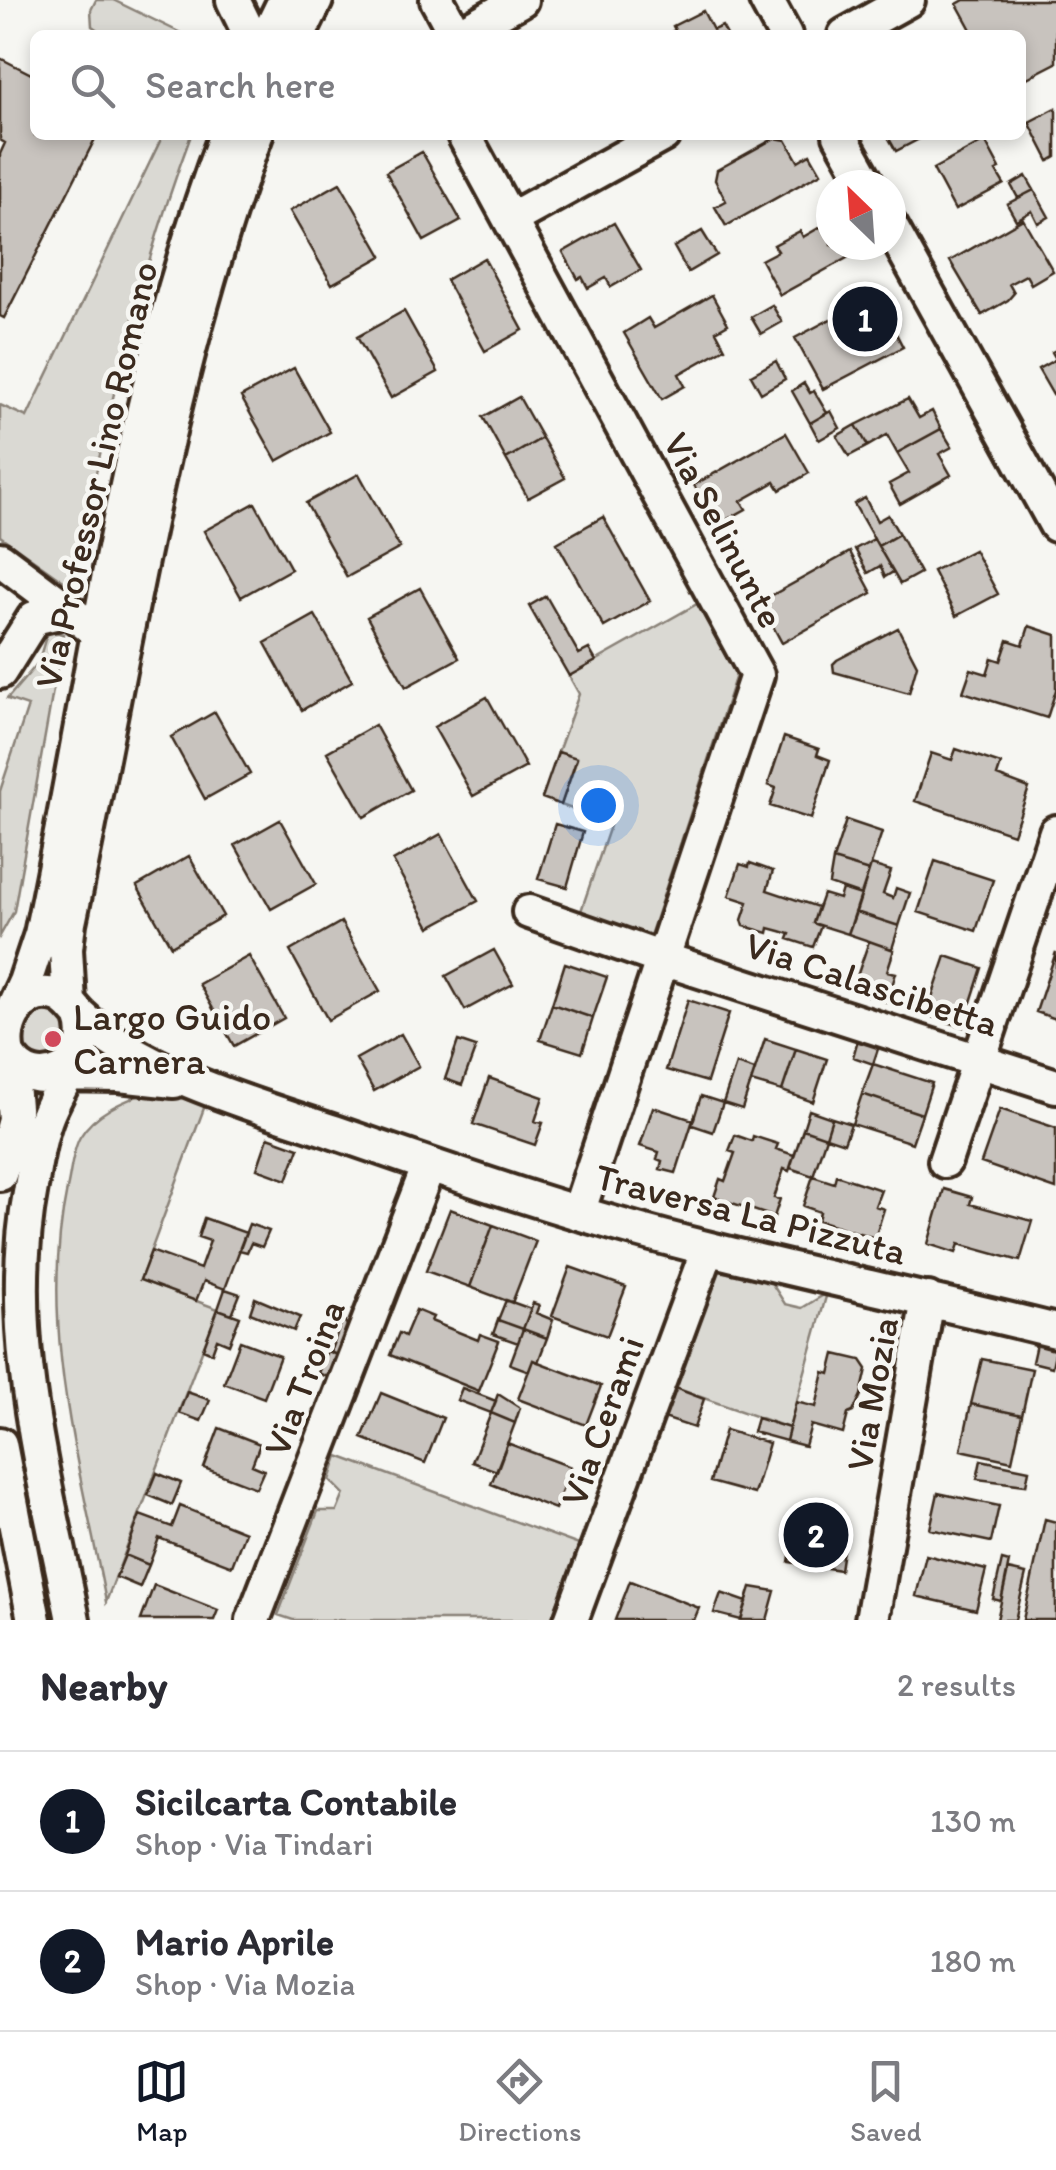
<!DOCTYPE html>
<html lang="en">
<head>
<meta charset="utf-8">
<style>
	:root { --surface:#fff; --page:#f2f2f3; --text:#2b2b33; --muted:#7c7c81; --line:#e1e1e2; --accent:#111827 }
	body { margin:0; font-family:Itim,sans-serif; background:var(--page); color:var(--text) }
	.compass { position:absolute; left:816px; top:170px; width:90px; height:90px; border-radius:50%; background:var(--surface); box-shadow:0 5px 15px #0003; rotate:335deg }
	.you { position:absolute; left:598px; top:805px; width:35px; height:35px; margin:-25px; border:8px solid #fff; border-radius:50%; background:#1a73e8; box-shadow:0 0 0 15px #1a73e833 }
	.badge { display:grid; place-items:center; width:65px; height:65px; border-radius:50%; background:var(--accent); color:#fff; font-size:32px; font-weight:700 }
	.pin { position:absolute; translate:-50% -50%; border:5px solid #fff; box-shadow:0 2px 10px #0006 }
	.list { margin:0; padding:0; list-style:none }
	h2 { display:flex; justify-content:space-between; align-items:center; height:130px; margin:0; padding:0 40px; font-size:42px }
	h2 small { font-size:32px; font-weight:400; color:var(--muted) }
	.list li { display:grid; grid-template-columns:65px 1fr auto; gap:30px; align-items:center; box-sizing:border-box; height:140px; padding:0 40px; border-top:2px solid var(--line) }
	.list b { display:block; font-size:38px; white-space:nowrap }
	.list p { margin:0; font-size:32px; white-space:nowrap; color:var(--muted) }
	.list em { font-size:32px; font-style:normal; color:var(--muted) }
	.icon { flex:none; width:55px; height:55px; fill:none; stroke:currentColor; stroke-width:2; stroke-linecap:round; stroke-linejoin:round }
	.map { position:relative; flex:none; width:1056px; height:1620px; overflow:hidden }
	.search { position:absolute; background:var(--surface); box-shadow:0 5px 15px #0003; left:30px; right:30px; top:30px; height:110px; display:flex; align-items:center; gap:25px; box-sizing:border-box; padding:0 35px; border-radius:15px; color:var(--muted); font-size:38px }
	.sheet { height:410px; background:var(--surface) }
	nav { display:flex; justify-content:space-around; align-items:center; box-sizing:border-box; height:140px; border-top:2px solid var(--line); background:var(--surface); font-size:28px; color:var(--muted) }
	nav a { display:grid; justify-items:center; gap:5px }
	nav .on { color:var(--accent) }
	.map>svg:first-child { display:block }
	.green { fill:#dad9d3; stroke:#8a8278; stroke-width:2.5 }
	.building { fill:#c8c3be; stroke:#3b2a1e; stroke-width:2.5 }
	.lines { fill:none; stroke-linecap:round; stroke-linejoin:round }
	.minor-casing { stroke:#3b2a1e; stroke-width:40 }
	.minor { stroke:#f6f6f2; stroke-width:32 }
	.poi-dot { fill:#d1495b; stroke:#f6f6f2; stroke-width:4 }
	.labels { text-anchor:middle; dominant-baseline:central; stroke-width:9; stroke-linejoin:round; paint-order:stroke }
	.street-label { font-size:38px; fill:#3b2a1e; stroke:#f6f6f2 }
	.poi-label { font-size:38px; fill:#3b2a1e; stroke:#f6f6f2; text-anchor:start }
</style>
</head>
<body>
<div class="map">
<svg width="1056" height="1620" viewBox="0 0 1056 1620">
	<rect width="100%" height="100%" fill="#f6f6f2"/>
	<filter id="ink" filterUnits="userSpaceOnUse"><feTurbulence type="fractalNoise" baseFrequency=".01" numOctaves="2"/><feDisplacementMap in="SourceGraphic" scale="20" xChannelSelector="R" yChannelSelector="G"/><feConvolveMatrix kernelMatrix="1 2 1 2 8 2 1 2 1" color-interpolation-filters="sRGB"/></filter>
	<g filter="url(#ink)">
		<path class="green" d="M96,0H113L185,35H105L92,26L91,10Z
			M163,135H191C136,282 103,434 72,587L0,536V405L27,417Z
			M697,604L736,675L649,939L579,917L611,823L561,805L577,759L558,752L579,694L569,676Z
			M48,630L63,634L14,911L0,936V791L28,706L7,699L38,663Z
			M46,1009C69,1016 71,1033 66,1054L41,1060L23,1051L19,1019Z
			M163,1086L207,1100L140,1280L218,1309L106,1602C80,1466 38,1328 67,1189C71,1173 72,1151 80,1137C97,1108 134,1098 163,1086Z
			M719,1271L771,1282L785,1304L802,1308L827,1293L789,1428L675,1388Z
			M338,1456L579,1545L551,1620H293L278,1615L318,1511H337L344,1494L330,1480Z"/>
		<path class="building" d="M964,0H1056V63L1021,81V35H974L957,4Z
			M703,11L713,30L722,26L727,35H665L675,30L673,26Z
			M0,58L35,76V135H97L4,318L0,316V154L5,143L0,140Z
			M1056,108V157L1049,161L1029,122Z
			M887,135H927L896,151Z
			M775,138L786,140L798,161L810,154L821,173L726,226L715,207L726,201L715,180L717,170Z
			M985,141L1000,169L996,171L1004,184L955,210L933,169Z
			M422,152L461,221L424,241L386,172Z
			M1026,176L1034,190L1018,198L1011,185Z
			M340,183L382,256L332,284L290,211Z
			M1034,190L1049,217L1038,223L1032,211L1016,220L1007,204Z
			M1023,219L1053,271L1031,284L1026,275L1009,284L1014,293L1008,300L982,315L950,261Z
			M831,221V245H852L856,253L780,295L761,260L778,251L774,245L800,231L803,237Z
			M614,223L641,270L611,287L606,278L588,288L582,277L578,279L563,252Z
			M702,231L717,255L688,272L674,247Z
			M484,258L523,330L485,351L446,280Z
			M712,295L728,324L716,331L725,348L679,374L685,386L662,399L624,333L648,318L654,328Z
			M876,295L903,347L823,389L795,338Z
			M772,305L782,322L761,334L751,317Z
			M404,311L438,372L391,398L357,337Z
			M1056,350V393L1053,395L1038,369L1056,359L1052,352Z
			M776,361L785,379L761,393L751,375Z
			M294,368L330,432L277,461L241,397Z
			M804,383L810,393L814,391L827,413L810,423L792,391Z
			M519,397L542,438L506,459L483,417Z
			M908,399L919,418L932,411L941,429L897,453L887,435L868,446L856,425Z
			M831,411L840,428L819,440L810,423Z
			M856,425L868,446L849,456L837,436Z
			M941,429L952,447L939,454L951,475L900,504L889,484L909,473L897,453Z
			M786,433L809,473L780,490L775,482L741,501L746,509L717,525L694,485Z
			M542,438L565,478L528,498L506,459Z
			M359,474L400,548L347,577L306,503Z
			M865,498L877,521L888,515L899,534L878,546L854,504Z
			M255,503L291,569L241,597L204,531Z
			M603,517L650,601L604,627L557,543Z
			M899,534L920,573L900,584L878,546Z
			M874,539L893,572L885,577L880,566L868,573L855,549Z
			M974,550L998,594L956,616L933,571Z
			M850,552L872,593L782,643L760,602Z
			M420,588L459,658L406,687L367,617Z
			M546,596L579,654L589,649L596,661L569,676L529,606Z
			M315,615L352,681L302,710L265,643Z
			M1029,626L1056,635V690L1047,718L963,692L971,669L987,674L992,658L1001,661L1008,640L1023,645Z
			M898,628L917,665L909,693L834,672L833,664L837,660Z
			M487,697L526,767L473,796L434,727Z
			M215,712L250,774L205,799L171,737Z
			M375,725L411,790L364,817L327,752Z
			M784,737L819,749L817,755L830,760L811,819L770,806L776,788L768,785Z
			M956,749L1001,764L997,776L1029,788L1013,834L915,801L931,753L952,760Z
			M558,752L577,758L561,805L542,798Z
			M280,820L316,884L271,909L235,845Z
			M846,820L882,832L869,871L833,860Z
			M555,824L583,832L567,887L538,879Z
			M441,834L478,901L430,927L393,861Z
			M189,856L223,916L171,946L137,886Z
			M833,860L869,871L861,895L829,884Z
			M935,861L993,880L976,931L918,912Z
			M750,863L773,871L767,890L818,907L813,923L821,926L813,947L788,939L790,934L780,931L769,928L768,933L744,926L742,920L748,902L729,896L740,864L749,867Z
			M871,865L891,871L883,894L893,898L896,888L910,893L899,926L856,912Z
			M842,889L861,895L848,934L813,923L823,894L839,899Z
			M856,912L899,926L892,949L848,934Z
			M341,922L380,991L328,1020L290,951Z
			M869,941L894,950L887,971L896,973L887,1002L852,991Z
			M494,950L513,984L465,1010L446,976Z
			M1056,952V1019L1036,1012Z
			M249,956L284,1018L234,1046L199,984Z
			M946,956L982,968L963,1027L926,1015Z
			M565,963L607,977L593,1018L552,1004Z
			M688,1000L729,1013L707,1082L666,1070Z
			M552,1004L593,1018L582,1053L540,1040Z
			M401,1034L419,1066L374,1091L356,1059Z
			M859,1036L880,1043L873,1064L853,1057Z
			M765,1039L796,1049L782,1091L751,1082Z
			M458,1041L476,1047L462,1085L445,1079Z
			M796,1049L827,1059L813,1102L782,1091Z
			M736,1064L755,1070L742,1109L723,1103Z
			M873,1064L932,1083L922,1114L862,1094Z
			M489,1078L543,1097L535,1121L543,1123L535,1145L473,1124Z
			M862,1094L922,1114L912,1143L852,1124Z
			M701,1096L723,1103L713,1132L692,1125Z
			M653,1107L693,1120L676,1173L660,1169L662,1161L657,1159L659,1152L640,1146Z
			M1000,1109L1056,1128V1189L981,1163Z
			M809,1110L832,1118L826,1137L803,1129Z
			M832,1118L851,1124L844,1143L826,1137Z
			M803,1129L826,1137L813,1176L790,1168Z
			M735,1135L752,1141L753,1136L778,1144L776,1149L794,1155L789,1171L784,1169L774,1198L780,1199L774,1217L714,1197L720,1179L725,1181L735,1153L729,1151Z
			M268,1137L299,1148L287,1180L257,1169Z
			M836,1175L881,1190L875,1206L884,1209L875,1238L818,1220L820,1212L803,1206L813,1176L834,1183Z
			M944,1189L972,1197L970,1204L1032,1221L1020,1261L959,1244L956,1253L928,1244Z
			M450,1209L493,1225L470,1287L426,1271Z
			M204,1218L246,1233L225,1289L204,1281L196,1301L140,1280L151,1251L200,1269L210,1241L198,1237Z
			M249,1224L269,1231L262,1247L251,1243L247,1252L239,1250Z
			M493,1225L536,1241L512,1303L470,1287Z
			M570,1267L626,1287L607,1336L552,1316Z
			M225,1289L240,1294L232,1314L218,1309Z
			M255,1298L300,1317L294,1331L250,1313Z
			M506,1300L531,1309L523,1329L498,1320Z
			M533,1303L539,1305L536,1313L553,1320L547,1338L523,1329Z
			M218,1309L240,1317L229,1344L217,1339L212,1353L203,1349Z
			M416,1310L433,1317L431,1321L478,1340L480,1334L499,1341L479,1391L390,1355L399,1333L405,1336Z
			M343,1318L349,1329L339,1356L330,1352Z
			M498,1320L523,1329L518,1343L493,1334Z
			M523,1329L547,1338L538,1362L533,1360L529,1371L510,1364Z
			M240,1341L280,1356L264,1398L224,1383Z
			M1036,1344L1056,1349L1052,1367L1032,1362Z
			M327,1351L339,1356L330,1378L318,1373Z
			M835,1354L861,1360L867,1369L861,1395L853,1412L848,1414L843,1434L811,1425L805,1446L786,1441L796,1402L816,1407L824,1372L830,1374Z
			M982,1359L1032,1369L1022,1415L971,1404Z
			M533,1360L601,1386L586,1425L518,1399Z
			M462,1388L496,1401L491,1413L457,1400Z
			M675,1388L704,1399L694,1428L664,1418Z
			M187,1392L210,1400L201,1421L179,1413Z
			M381,1393L443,1418L425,1463L362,1438Z
			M498,1394L520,1408L515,1423L491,1413Z
			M971,1404L1022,1415L1012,1461L961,1450Z
			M491,1413L515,1423L497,1471L472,1462Z
			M757,1418L789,1428L786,1441L753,1432Z
			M219,1428L260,1444L252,1465L264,1470L256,1488L204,1468Z
			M725,1430L769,1443L754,1494L710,1482Z
			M507,1443L571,1467L555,1509L491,1484Z
			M981,1460L1029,1470L1026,1485L977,1479Z
			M157,1473L181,1483L172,1505L148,1495Z
			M938,1493L999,1506L991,1542L930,1529Z
			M180,1506L245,1532L232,1566L159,1538L149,1565L125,1555L140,1515L172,1527Z
			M797,1515L847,1523L840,1570L789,1562Z
			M1045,1519L1056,1522V1620H1023Z
			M125,1555L149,1565L140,1587L116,1577Z
			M926,1555L986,1570L976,1610L916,1596Z
			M1002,1560L1009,1562L1001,1601L993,1599Z
			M1008,1570L1026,1574L1015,1620H997Z
			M630,1581L699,1608L694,1620H615Z
			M154,1585L218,1610L214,1620H141Z
			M751,1587L775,1591L767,1620H741Z
			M721,1593L747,1602L741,1620L714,1613Z"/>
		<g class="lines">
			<g class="minor-casing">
				<path id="minor" d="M233,0L250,35
					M437,0L456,35
					M766,0L785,35
					M268,35L285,0
					M299,35L316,0
					M458,35L521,0
					M845,35L908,0
					M464,135L757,675L578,1213
					M840,135L868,185
					M511,219L663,135
					M891,227L1056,525
					M0,559L97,632
					M0,672L34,618L68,610
					M529,912L663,959L1056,1086
					M69,1003L66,949L69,923C125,659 162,388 256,135
					M12,1010L25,982L41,934C97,667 128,391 226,135
					M80,1015C100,1067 34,1100 8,1054C0,1022 24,984 58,996C69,1000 73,1008 81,1016C142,1074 255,1105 334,1132C458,1175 582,1218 710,1249C825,1278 941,1302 1056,1331
					M73,1064C64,1082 53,1100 46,1119C38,1141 35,1164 31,1187C3,1333 45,1477 73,1620
					M55,1074L119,1075L174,1081
					M945,1161L1056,832
					M0,1174L15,1120L10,1058
					M0,1444L34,1620
					M253,1620L429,1165
					M571,1620L708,1249
					M872,1620L928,1299"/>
			</g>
			<use href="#minor" class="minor"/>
		</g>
	</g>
	<circle class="poi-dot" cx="53" cy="1039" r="10"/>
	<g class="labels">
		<g class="street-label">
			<text transform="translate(96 475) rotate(-77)">Via Professor Lino Romano</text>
			<text transform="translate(724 530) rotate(62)">Via Selinunte</text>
			<text transform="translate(872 984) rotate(18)">Via Calascibetta</text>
			<text transform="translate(751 1214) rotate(14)">Traversa La Pizzuta</text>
			<text transform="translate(304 1378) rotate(-69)">Via Troina</text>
			<text transform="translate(872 1394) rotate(-80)">Via Mozia</text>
			<text transform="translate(602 1421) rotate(-70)">Via Cerami</text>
		</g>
		<g class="poi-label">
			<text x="73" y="1017">Largo Guido<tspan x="73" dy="44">Carnera</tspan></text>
		</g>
	</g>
</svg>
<svg class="compass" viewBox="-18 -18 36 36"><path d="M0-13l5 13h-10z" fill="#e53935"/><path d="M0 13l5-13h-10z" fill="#7c7c81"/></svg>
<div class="you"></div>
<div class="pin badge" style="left:865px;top:319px">1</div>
<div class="pin badge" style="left:816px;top:1535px">2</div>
<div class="search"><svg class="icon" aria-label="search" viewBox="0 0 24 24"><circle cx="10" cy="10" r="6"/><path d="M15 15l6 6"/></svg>Search here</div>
</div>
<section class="sheet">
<h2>Nearby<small>2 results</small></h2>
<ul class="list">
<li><span class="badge">1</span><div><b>Sicilcarta Contabile</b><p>Shop · Via Tindari</p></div><em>130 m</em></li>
<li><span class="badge">2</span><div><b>Mario Aprile</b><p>Shop · Via Mozia</p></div><em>180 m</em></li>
</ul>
</section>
<nav>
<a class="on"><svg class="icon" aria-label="map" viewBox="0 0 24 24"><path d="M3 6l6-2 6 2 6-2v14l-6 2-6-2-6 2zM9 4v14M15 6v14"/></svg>Map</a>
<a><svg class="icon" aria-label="directions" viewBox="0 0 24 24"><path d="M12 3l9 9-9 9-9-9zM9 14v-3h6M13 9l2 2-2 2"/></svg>Directions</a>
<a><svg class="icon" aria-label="saved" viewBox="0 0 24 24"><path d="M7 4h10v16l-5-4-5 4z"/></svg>Saved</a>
</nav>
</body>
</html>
